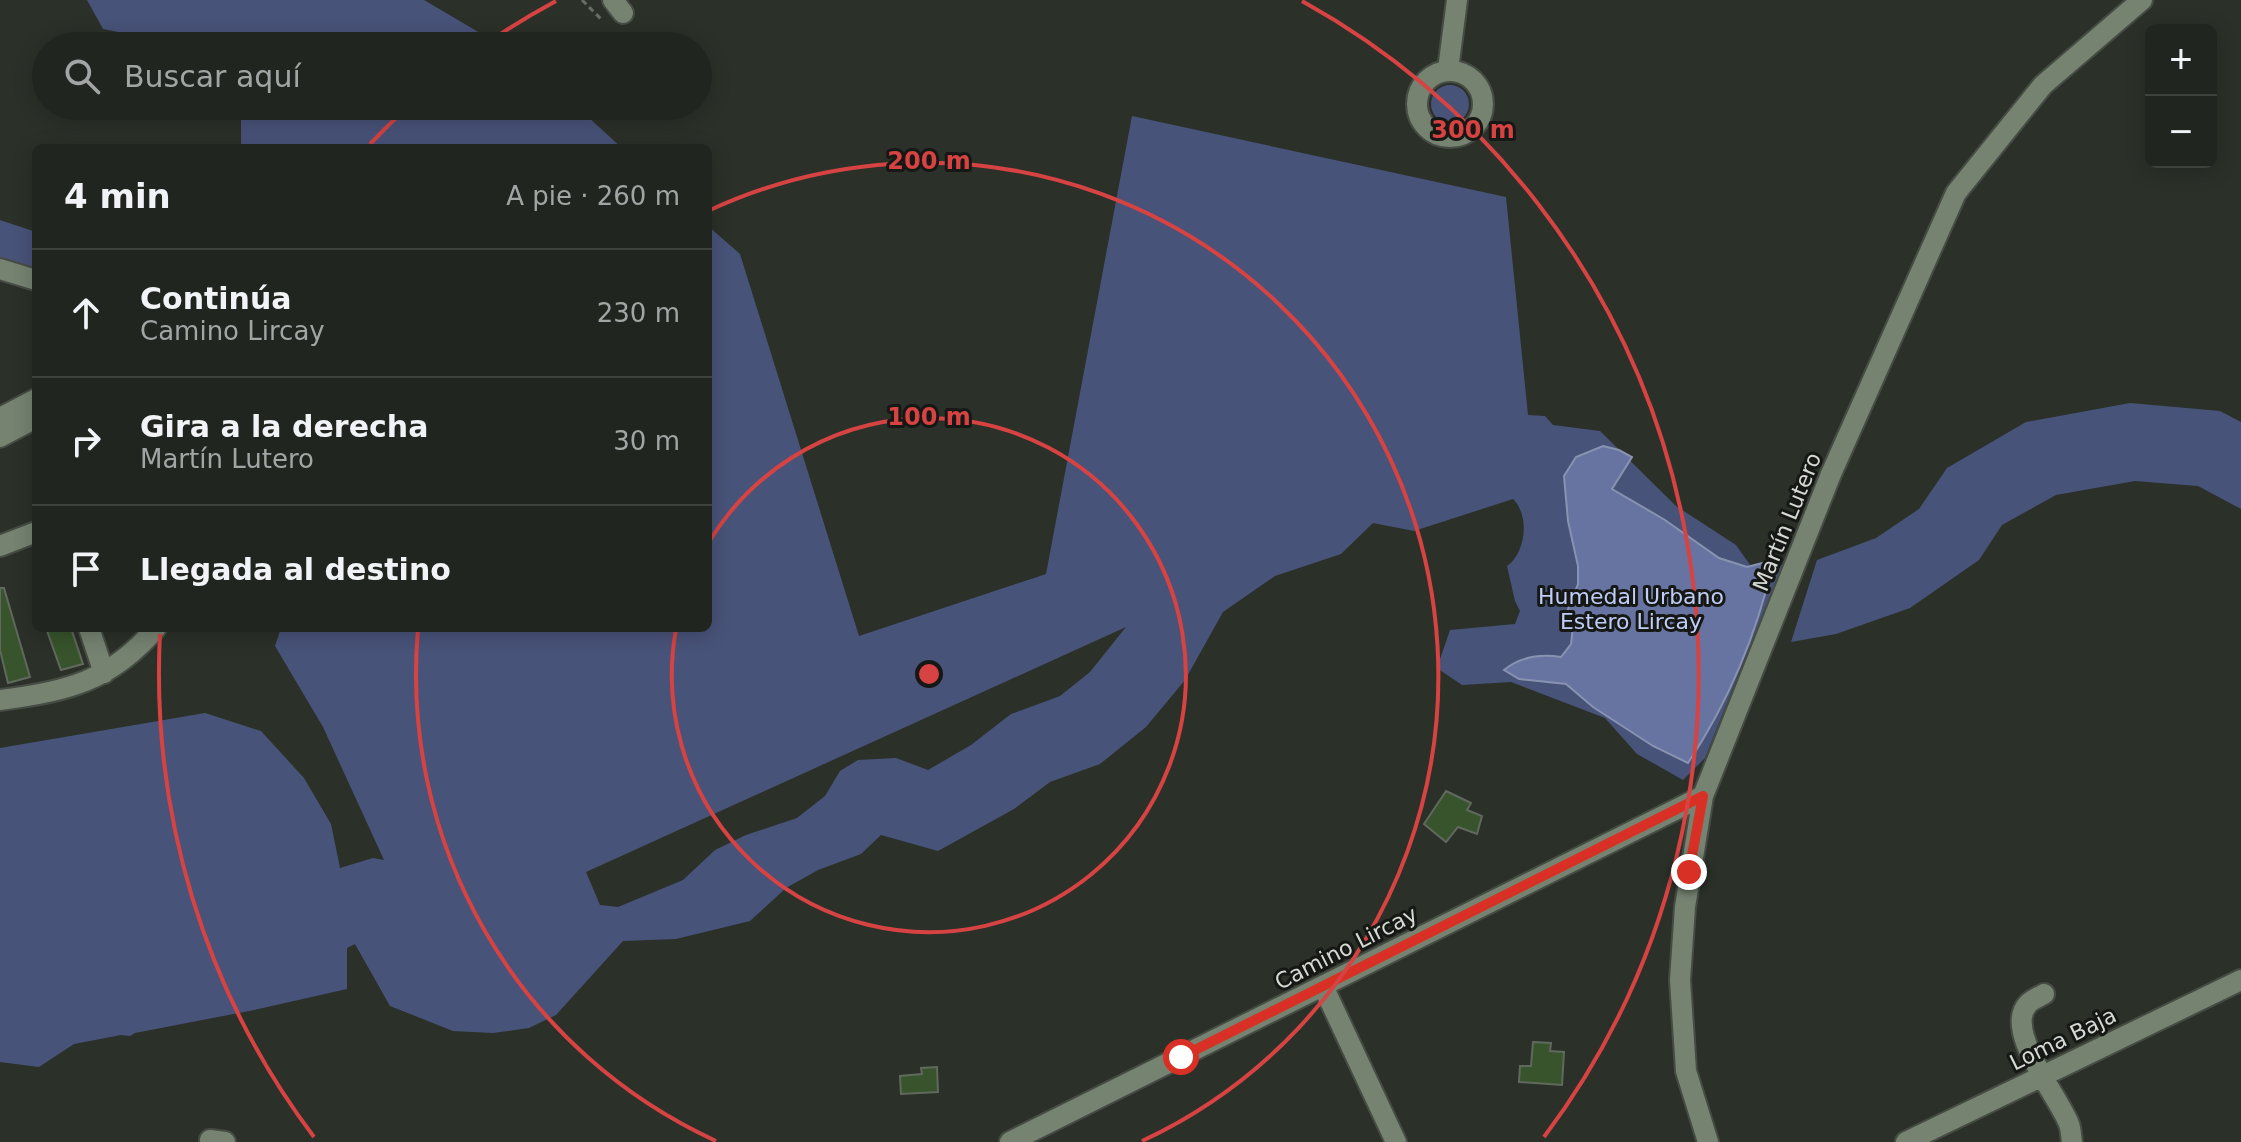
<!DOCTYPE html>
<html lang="es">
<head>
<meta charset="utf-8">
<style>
	:root { --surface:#20251f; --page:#2d312c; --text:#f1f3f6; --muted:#a2a5a4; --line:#3d423d }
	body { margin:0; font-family:"DejaVu Sans",sans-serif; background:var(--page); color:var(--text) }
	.controls { position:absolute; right:24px; top:24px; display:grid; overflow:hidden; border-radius:12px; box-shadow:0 4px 20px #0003 }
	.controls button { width:72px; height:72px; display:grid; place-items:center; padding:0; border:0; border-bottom:2px solid var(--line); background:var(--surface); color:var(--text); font:40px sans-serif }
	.stop { position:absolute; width:24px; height:24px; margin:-18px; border:6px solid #d93025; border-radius:50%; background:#fff }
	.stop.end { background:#d93025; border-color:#fff; box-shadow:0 2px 8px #0008 }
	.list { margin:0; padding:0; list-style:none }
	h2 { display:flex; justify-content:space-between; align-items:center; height:104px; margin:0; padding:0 32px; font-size:34px }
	h2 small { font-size:26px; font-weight:400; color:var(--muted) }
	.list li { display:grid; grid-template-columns:52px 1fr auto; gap:24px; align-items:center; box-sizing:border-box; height:128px; padding:0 32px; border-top:2px solid var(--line) }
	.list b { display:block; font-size:30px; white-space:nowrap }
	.list p { margin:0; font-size:26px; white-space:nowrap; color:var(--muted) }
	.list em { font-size:26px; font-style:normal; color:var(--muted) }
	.icon { flex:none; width:44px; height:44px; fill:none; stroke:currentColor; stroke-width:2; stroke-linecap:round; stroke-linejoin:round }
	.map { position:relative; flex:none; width:2241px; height:1142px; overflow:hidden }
	.search { position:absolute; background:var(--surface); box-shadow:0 4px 20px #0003; left:32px; top:32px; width:680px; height:88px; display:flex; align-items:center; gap:20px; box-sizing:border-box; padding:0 28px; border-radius:44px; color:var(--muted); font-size:30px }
	.panel { position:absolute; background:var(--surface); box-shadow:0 4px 20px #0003; left:32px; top:144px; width:680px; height:488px; border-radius:12px }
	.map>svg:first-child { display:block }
	.green { fill:#485379; fill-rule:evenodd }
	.water { fill:#6774a1; stroke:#8893b0; stroke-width:2 }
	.building { fill:#37542c; stroke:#61685e; stroke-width:2 }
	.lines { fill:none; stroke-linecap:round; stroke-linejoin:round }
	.minor-casing { stroke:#464c44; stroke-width:24 }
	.path { stroke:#686d66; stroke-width:3; stroke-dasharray:6 4; stroke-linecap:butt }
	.minor { stroke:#768371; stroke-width:20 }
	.route { stroke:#d93025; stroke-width:10 }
	.ring { fill:none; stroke:#d64342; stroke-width:4 }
	.labels { text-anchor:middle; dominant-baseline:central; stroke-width:6; stroke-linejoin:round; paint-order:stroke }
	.street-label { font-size:22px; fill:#d6dad4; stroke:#151814 }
	.park-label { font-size:22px; fill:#bfccf6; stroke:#151814 }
	.centre { fill:#d64342; stroke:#151814; stroke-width:4 }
	.ring-label { font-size:24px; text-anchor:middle; font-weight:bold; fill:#d64342; stroke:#151814; stroke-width:6; stroke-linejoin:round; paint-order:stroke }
</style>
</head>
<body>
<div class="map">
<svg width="2241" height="1142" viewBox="0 0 2241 1142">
	<rect width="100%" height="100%" fill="#2b3129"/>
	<path class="green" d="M87,0H424L502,46H189L103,29Z
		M1431 104a19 19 0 1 1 38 0a19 19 0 1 1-38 0Z
		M241,106H576L622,148H241Z
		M1132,116L1506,197L1528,415L1545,416L1553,425L1600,431L1676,506L1736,545L1753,569L1789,564L1745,658L1705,758L1683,780L1637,754L1605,718L1511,682L1462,685L1437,668L1450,630L1515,624L1520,611L1515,601L1507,566C1526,553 1530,515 1513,499L1414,531L1373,523L1341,554L1275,576L1223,612L1185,680L1146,727L1100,764L1050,782L1014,809L938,851L881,835L861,854L818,870L786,888L750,921L676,939L623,941L556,1015L529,1028L493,1033L453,1031L390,1006L355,944L347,948V989L249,1011L135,1033L130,1036L121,1035L74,1044L39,1067L0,1062V748L205,713L261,731L304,778L331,824L340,868L373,858L384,860L323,727L275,646L281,628H708V226L740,254L859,636L1046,574ZM1126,627L1090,672L1060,696L1011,714L971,745L928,770L896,758L858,760L840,771L825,796L797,818L746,835L715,850L683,880L618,907L600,905L586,872Z
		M0,220L36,232V269L0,258Z
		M2130,403L2220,411L2241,422V509L2198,486L2135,481L2056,495L2002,525L1979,560L1910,608L1836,634L1791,642L1817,560L1876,538L1919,509L1947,468L2026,422Z"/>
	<path class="water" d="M1603,446L1619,450L1632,457L1612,489L1665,520L1719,558L1747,567L1774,560C1757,633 1730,700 1688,763L1653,746L1593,707L1566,684L1519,679L1504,670C1520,657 1541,654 1561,657L1571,644L1573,626L1568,609L1578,584V566L1568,521L1564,476L1576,457Z"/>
	<path class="building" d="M0,588H4L30,677L8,683L0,650Z
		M46,628H71L83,664L61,670Z
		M1446,791L1471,803L1467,810L1482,816L1477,834L1458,827L1446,842L1424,824Z
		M1533,1042L1551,1043L1550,1051L1564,1052L1562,1085L1519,1082L1520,1066H1531Z
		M937,1067L938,1092L901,1094L900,1076L922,1074L921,1068Z"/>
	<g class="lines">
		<g class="minor-casing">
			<path id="minor" d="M613,0L623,13
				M1448,70L1457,0
				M1417 104a33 33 0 1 1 66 0a33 33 0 1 1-66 0Z
				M0,269L36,280
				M0,418L36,399
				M0,437L36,418
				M0,546L36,532
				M89,628L104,673
				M0,700C66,692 111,681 156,628
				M1323,986L1396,1142
				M2044,994C2039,997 2031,1000 2028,1004C2003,1030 2059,1097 2069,1124C2071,1129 2071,1136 2072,1142
				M210,1140L225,1142
				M1010,1142L1703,796
				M1708,1142L1686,1071L1680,980L1685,907L1703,796L1831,474L1956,193L2043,85L2142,0
				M1906,1142L2241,980"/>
		</g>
		<path class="path" d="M582,0L603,21"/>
		<use href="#minor" class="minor"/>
	</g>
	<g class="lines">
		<path class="route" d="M1181,1057L1703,796L1689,872"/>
	</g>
	<g class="ring">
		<path d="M709 542A257 257 0 1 1 676 629"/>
		<path d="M716 1141A513 513 0 0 1 418 629M708 211A513 513 0 1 1 1142 1141"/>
		<path d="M314 1137A770 770 0 0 1 160 634M370 144A770 770 0 0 1 409 106M487 43A770 770 0 0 1 556 1M1302 1A770 770 0 0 1 1544 1137"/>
	</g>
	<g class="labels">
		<g class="street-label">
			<text transform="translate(1787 522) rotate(-68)">Martín Lutero</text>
			<text transform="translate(1346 948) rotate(-27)">Camino Lircay</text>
			<text transform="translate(2063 1039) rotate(-26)">Loma Baja</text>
		</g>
		<g class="park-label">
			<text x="1631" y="596">Humedal Urbano<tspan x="1631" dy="25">Estero Lircay</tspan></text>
		</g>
	</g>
	<circle cx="929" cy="674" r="12" class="centre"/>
	<g class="ring-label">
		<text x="1473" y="138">300 m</text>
		<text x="929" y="169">200 m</text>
		<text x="929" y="425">100 m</text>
	</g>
</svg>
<div class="controls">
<button>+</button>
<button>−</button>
</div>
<div class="stop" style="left:1181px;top:1057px"></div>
<div class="stop end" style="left:1689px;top:872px"></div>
<div class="search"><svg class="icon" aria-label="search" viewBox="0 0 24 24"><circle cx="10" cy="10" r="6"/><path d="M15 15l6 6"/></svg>Buscar aquí</div>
<section class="panel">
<h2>4 min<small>A pie · 260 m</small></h2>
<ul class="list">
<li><svg class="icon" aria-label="ahead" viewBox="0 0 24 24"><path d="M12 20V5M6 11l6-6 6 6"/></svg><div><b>Continúa</b><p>Camino Lircay</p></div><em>230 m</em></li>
<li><svg class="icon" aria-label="right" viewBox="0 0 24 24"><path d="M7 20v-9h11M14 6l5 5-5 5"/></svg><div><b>Gira a la derecha</b><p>Martín Lutero</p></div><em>30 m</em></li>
<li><svg class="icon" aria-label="arrive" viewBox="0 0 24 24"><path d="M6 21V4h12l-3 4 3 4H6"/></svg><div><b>Llegada al destino</b></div></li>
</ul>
</section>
</div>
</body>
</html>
